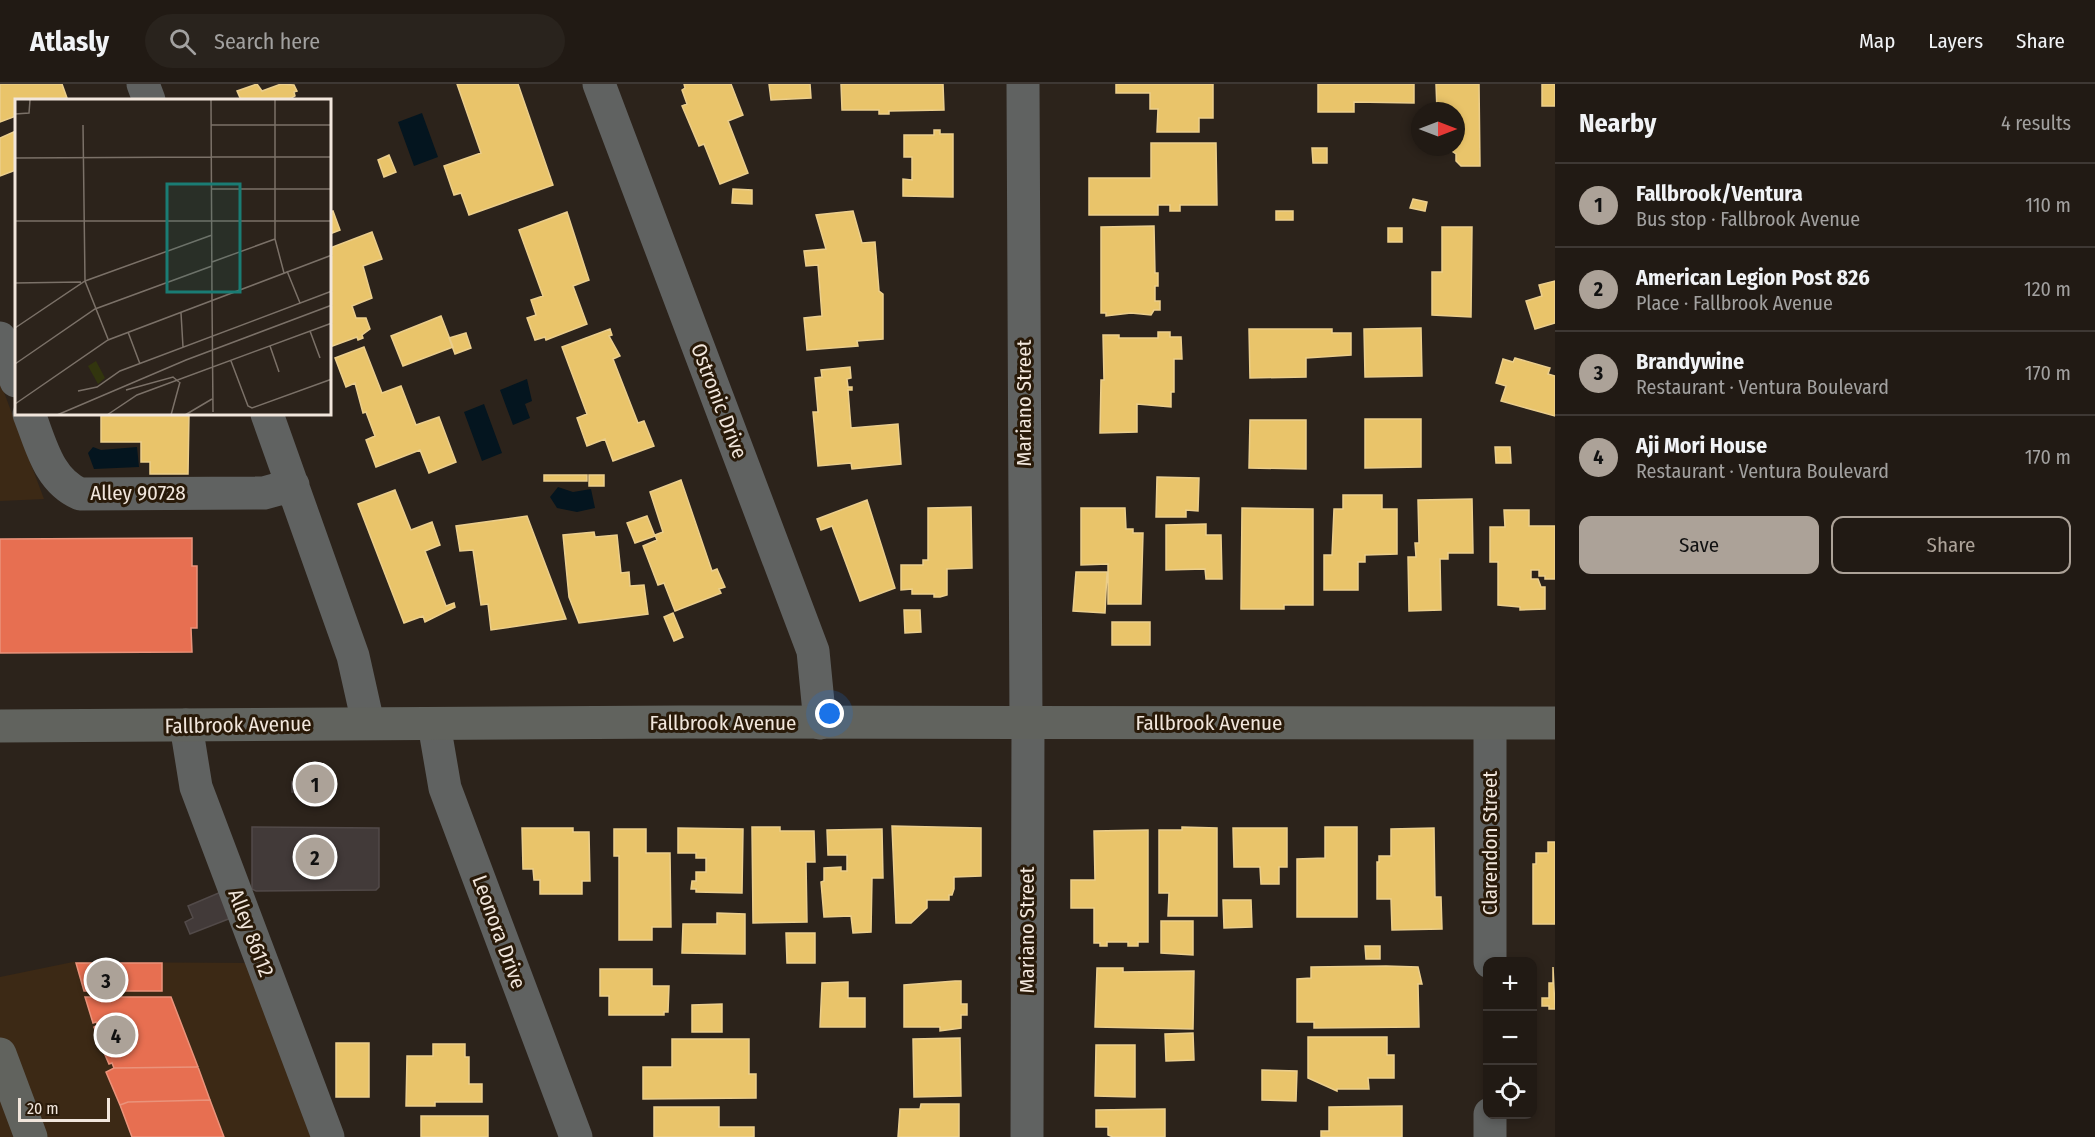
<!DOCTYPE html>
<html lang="en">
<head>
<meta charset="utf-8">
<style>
	:root { --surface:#211a14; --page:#29231d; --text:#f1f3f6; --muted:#a2a1a0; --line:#3e3834; --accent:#aca298 }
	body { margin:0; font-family:"Fira Sans Condensed",sans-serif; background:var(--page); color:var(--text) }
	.controls { position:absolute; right:18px; bottom:18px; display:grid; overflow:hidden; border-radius:12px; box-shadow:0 3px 9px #0003 }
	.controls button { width:54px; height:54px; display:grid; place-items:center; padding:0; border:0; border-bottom:2px solid var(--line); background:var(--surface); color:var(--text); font:30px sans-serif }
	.compass { position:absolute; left:1411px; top:18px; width:54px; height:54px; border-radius:50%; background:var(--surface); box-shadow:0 3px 9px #0003; rotate:90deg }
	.scale { position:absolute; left:18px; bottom:15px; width:92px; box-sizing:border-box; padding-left:6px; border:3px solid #f1e6dc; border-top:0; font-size:16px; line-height:21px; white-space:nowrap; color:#f1e6dc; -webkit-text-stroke:4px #291a09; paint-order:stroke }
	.you { position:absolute; left:830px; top:630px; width:21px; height:21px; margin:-15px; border:4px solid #fff; border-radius:50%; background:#1a73e8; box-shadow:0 0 0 9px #1a73e833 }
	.badge { display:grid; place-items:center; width:39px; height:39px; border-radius:50%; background:var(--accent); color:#111; font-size:20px; font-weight:700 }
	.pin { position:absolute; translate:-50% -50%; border:3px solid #fff; box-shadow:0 2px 6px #0006 }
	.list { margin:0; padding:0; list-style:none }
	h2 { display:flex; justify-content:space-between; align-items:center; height:78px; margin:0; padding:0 24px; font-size:26px }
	h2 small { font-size:20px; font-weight:400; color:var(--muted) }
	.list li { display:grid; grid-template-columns:39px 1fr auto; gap:18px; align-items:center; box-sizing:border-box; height:84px; padding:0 24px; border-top:2px solid var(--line) }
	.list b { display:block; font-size:22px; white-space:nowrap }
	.list p { margin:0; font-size:20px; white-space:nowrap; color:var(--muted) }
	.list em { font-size:20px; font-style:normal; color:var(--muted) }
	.actions { display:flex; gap:12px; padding:18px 24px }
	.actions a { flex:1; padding:14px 0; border:2px solid var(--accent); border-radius:12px; text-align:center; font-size:21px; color:var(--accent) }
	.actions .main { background:var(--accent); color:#111 }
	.icon { flex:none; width:33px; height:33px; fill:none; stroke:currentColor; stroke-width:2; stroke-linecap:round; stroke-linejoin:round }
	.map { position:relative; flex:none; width:1555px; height:1053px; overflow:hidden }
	header { display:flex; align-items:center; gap:36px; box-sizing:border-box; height:84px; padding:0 30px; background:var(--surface); border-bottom:2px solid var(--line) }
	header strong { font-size:28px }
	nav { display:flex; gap:33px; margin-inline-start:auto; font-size:21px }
	.search { width:420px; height:54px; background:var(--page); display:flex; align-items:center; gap:15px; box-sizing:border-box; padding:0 21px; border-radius:33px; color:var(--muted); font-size:22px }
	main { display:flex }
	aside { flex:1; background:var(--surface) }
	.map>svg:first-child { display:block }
	.built { fill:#3c2915 }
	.water { fill:#04151f }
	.homes { fill:#e9c46a; stroke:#ebce8c; stroke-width:1.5 }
	.shops { fill:#e76f51; stroke:#ea937b; stroke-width:1.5 }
	.building { fill:#423a39; stroke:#524a49; stroke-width:1.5 }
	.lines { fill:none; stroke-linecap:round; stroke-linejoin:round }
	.minor { stroke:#606261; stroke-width:33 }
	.major { stroke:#61635e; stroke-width:33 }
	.labels { text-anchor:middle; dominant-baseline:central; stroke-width:6; stroke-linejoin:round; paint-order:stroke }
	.street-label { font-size:21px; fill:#f1e6dc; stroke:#291a09 }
	.inset-road { fill:none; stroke:#7b7168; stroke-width:1.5 }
	.view { fill:#1a7c74; fill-opacity:0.15; stroke:#1a7c74; stroke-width:3 }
	.inset-edge { fill:none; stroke:#f1e6dc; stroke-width:3 }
</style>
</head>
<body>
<header>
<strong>Atlasly</strong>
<div class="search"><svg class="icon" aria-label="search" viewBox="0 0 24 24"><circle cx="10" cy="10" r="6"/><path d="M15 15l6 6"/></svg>Search here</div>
<nav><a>Map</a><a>Layers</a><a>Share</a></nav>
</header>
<main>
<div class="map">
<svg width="1555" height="1053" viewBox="0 0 1555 1053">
	<rect width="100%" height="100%" fill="#2c231b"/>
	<path class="built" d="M0,297L8,319L44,415L0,417Z
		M73,878L250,879L315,1053H0V893Z"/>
	<path class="water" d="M422,29L438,73L414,82L398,38Z
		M527,295L532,317L525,320L530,334L513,341L500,306Z
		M484,320L502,369L482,377L464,328Z
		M93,363L101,366L137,363L139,383L94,385L88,369Z
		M558,403L573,408L591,405L595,424L577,428L557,424L550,413Z"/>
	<path class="homes" d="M0,0H62L67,14L59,16H16V32L0,38Z
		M257,0L262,7L281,0L294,1L297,7L294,8L295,12L288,16H241L237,7Z
		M457,0H518L553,101L469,131L461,109L454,111L444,82L481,69Z
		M684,0H731L743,31L728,37L748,89L720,100L704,60L699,62L682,22L687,20L682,6L685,4Z
		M769,0H810L811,14L771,16Z
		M841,0H943L944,26L889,27V30H879V26H842Z
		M1116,0H1213V34H1199V48H1157L1158,25H1150V9H1116Z
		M1318,0H1414V19L1354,18V28H1318Z
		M1436,0H1479L1480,82H1461L1456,77V70L1446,63H1456V27H1437Z
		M1542,0H1555V22H1542Z
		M934,46H940V50H953V113L903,112V95L912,96V73H904V51H934Z
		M16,47V86L0,92V54Z
		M1151,59H1216L1217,121H1180V127H1170V121H1158V131H1089V94H1151Z
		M1312,64H1327V79H1313Z
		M389,71L396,88L384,93L378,76Z
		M733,105L752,106V120L732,119Z
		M1413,115L1427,118L1425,127L1410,124Z
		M333,127L340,146L330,150V128Z
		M853,127L862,159L875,158L879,207L883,210V255L857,257L858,262L807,266L804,234L822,232L818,181L806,182L804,167L826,165L816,131Z
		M1276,127H1293V136H1276Z
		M567,128L589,196L573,202L587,240L546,256L545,253L535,256L527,234L536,231L531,216L543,212L519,146Z
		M1154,142L1155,189H1158V202H1155V217H1160V226H1154L1151,231L1131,229L1106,232V229H1101V143Z
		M1442,143H1472L1471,233L1432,231V188H1442Z
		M1388,144H1402V158H1388Z
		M372,148L382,175L363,182L372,214L352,222L356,234H366L370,245L362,251L363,254L358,256L357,253L330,263V164Z
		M1555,197V239L1535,245L1526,217L1542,212L1539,201Z
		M441,232L453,263L403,282L391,252Z
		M1421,244L1422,292L1365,293L1364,245Z
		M610,245L612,251L609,252L620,272L613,275L638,339L644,337L654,362L613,377L605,355L587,362L577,334L587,330L562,263Z
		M1249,245H1332V249H1351V271L1306,274V293L1250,294Z
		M1158,248H1170V253H1181L1182,275H1174V308H1171V323L1137,320V348L1100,349L1101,296H1104L1103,251H1119V254H1158Z
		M466,249L471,264L455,270L449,254Z
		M364,263L382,309L401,302L416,341L439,333L456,378L429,389L420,366L376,383L366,356L375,352L366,328L363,329L355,299L346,303L335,274Z
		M1515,274L1550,284L1548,290L1555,292V332L1501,317L1506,302L1496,299L1503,275L1513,278Z
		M850,283L851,294L847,295L848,303H852V306H848L851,344L898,340L901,380L852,385L851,379L818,382L813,328H818L815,294L822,293L821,286Z
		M101,330H189L188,390H150V378H141V358H101Z
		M1365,335H1421V383L1365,384Z
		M1250,336H1306V385L1249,384Z
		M1495,363H1510L1511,379H1496Z
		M544,391H587V397H544Z
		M589,391H604V402H589Z
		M1157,393L1199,394L1198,427L1186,426V433H1156Z
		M681,396L712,487L717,485L725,503L719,505L721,509L675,527L664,499L658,501L643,462L657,456L655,451L663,448L650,408Z
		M395,406L411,446L432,438L440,461L425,467L446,522L454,519L455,523L425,538L423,532L404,539L358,420Z
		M1343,411H1382V425H1397V470L1365,471V478H1358V506H1324V471H1332L1334,425H1343Z
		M1472,415L1473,469H1448V475H1440L1441,526L1409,527L1408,473H1416L1415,459H1419L1418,416Z
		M867,416L895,504L860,517L832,442L821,446L817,435Z
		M971,423L972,484L947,485V511L940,513H934V510H912V505L901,506V481H923V476H928V424Z
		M1081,424H1125L1126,445H1133V449H1143L1141,520H1108V480L1081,481Z
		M1242,424L1313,425V521H1284V525H1241Z
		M1504,426H1529V442H1555V495H1545V492H1539V486H1531V495H1538L1541,503H1545V525L1520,526V523L1498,521V478H1490V443H1505Z
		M527,432L566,535L491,546L488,520L481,521L473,466L460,467L456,442Z
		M647,432L655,452L635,459L627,439Z
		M1206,440V451H1221L1222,495H1206L1205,485L1166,486V441Z
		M594,448L595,453L617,451L621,489L629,488L630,502L644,501L648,530L579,539L569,513L563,451Z
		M1076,488H1107L1105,529L1073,527Z
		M904,526H920L921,548L905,549Z
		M673,529L683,553L674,557L664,533Z
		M1112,538H1150V561H1112Z
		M892,742L981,744V792L954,793V805L952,811H949V816H927V824L911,839H896Z
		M752,743H780V747H814L815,778H806L807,838L753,839Z
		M1182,743L1217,744V832H1168L1169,809H1159V746H1182Z
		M1325,743H1357V833H1297V775L1325,774Z
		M522,744H573V748H589L590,797H582V810H540V796H534L533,785H523Z
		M678,744L743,745L742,809L696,808V805H691L692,797H696V788H706V774H696V769H678Z
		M1233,744H1287V783H1279V800H1261L1260,783H1234Z
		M1434,744L1435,813H1441L1442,845L1392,846L1391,815H1377V778H1379V772H1391V745Z
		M614,745H646V769H670L671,843H652V856H619V772H614Z
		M882,745L883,794H872L871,848L853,849L851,832L824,833L821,798L824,797V784L841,783V787H847V771H828L827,746Z
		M1148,746V858H1138V862H1128V858H1107V862H1100V859H1094V824H1071V796H1095L1094,747Z
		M1548,758H1555V840H1533V780H1536V769H1548Z
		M1223,816H1251L1252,843L1224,844Z
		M717,829L745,830V870L682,869L683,840H717Z
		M1161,837H1193V871L1161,869Z
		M786,849H815V879H787Z
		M1365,862H1380V875H1366Z
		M1386,882L1418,883L1422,900H1418L1419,943L1314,944V938H1297V895L1311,894V883Z
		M1553,883L1555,925H1549V922H1542V914H1549V899H1553Z
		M1097,884H1123V888L1194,887L1193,945L1095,943Z
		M600,885H652V902H669L668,928H664V931H609V912H600Z
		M955,897H961V920H967V931H961V944L940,947V943H904V901Z
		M848,898V914H865V943H820L822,899Z
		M722,920V948H692V921Z
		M1193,949L1194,976L1166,977L1165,950Z
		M1308,953H1387V971H1394V994H1368L1369,1005H1337V1007L1308,994Z
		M960,954L961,1012L914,1013L913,955Z
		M672,955H749V990H756V1014L643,1015V983H672Z
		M336,959H369V1013H336Z
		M433,960H465V973H469V1000H482V1018H435V1022H406L407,972H433Z
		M1096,961H1135V1013L1095,1012Z
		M1262,986L1297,987L1296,1017L1262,1016Z
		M921,1020H959V1053H898L900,1025H920Z
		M1402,1022V1053H1321V1047H1329V1023Z
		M654,1023H719V1043H754V1053H654Z
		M1165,1025V1053H1113L1108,1051V1043H1096V1026Z
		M421,1032H488V1053H421Z"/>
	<path class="shops" d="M192,454V482H197V544H191L192,568L0,569V455Z
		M76,879H162V907H84Z
		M85,913H171L198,983L114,984L112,979L109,980L102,964L106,963L104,959L101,961L94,943L98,941L96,938L93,939Z
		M198,983L210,1016L128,1018L120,1021L106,988L114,984Z
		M210,1016L224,1053H132L120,1021L128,1018Z"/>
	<path class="building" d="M292,698H313V708H292Z
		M252,743L379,744V803L376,806L256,807L252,805Z
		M221,808L231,834L190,850L185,838L193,834L188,822Z"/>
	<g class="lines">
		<path class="minor" d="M143,0L149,16
			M599,0L813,567L820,639
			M1023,0L1026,639
			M0,254L16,297
			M29,330C41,360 48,396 80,410L264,409L293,401
			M267,330L353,572L368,639
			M434,640L445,704L576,1053
			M186,641L196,703L328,1053
			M1490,878V640
			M1027,1053L1028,639
			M1490,1053V1030"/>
		<path class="major" d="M0,642L683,638L1555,639
			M0,970L31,1053"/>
	</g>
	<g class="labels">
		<g class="street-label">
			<text transform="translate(719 317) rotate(69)">Ostronic Drive</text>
			<text transform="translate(1024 319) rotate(-90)">Mariano Street</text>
			<text x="138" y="409">Alley 90728</text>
			<text x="723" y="639">Fallbrook Avenue</text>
			<text x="1209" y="639">Fallbrook Avenue</text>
			<text transform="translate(238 641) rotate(-1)">Fallbrook Avenue</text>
			<text transform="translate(1490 759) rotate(-90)">Clarendon Street</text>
			<text transform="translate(1027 846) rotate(-90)">Mariano Street</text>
			<text transform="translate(499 848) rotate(70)">Leonora Drive</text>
			<text transform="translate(251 849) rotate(69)">Alley 86112</text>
		</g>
	</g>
	<g transform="translate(15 15)">
		<rect width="316" height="316" fill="#2c231b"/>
		<path d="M81,262L90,279L83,285L73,267Z" fill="#32350e"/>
		<path class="inset-road" d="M196,1L197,201M260,1V140L269,174M0,15L14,14L15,1M68,26L70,182L93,240M196,26H317M196,58H317M0,59L196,58M197,90H317M0,122H197M197,122H317M197,163L260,140M272,172L285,204M0,184L66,183M197,201L198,313M166,214L168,248M0,229L70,182L197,136M295,232L305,259M113,233L125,265M255,247L264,273M216,262L233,307L237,309L317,280M0,265L80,210L197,167M111,291L158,278L164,283M63,292L82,288L105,272L317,192M0,305L93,241L317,156M42,316L171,261L317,206M92,316L122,296L317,224M156,316L165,283M170,316L197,300"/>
		<path class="view" d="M152,85H225V193H152Z"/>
		<rect width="316" height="316" class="inset-edge"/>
	</g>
</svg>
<div class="controls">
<button>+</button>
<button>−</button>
<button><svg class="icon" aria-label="locate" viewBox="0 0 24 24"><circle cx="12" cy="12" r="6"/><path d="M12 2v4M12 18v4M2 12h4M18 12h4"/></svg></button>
</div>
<svg class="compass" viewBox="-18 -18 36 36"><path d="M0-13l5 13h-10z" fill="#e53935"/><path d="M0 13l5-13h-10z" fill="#a2a1a0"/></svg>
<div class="scale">20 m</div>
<div class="you"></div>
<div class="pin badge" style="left:315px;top:700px">1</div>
<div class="pin badge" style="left:315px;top:773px">2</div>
<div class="pin badge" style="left:106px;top:896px">3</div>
<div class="pin badge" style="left:116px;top:951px">4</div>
</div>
<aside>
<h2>Nearby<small>4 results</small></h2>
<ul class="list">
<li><span class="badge">1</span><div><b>Fallbrook/Ventura</b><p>Bus stop · Fallbrook Avenue</p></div><em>110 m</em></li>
<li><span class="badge">2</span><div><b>American Legion Post 826</b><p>Place · Fallbrook Avenue</p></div><em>120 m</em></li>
<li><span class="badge">3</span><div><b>Brandywine</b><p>Restaurant · Ventura Boulevard</p></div><em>170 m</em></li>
<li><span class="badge">4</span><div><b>Aji Mori House</b><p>Restaurant · Ventura Boulevard</p></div><em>170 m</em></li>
</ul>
<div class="actions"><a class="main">Save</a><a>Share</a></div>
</aside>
</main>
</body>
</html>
